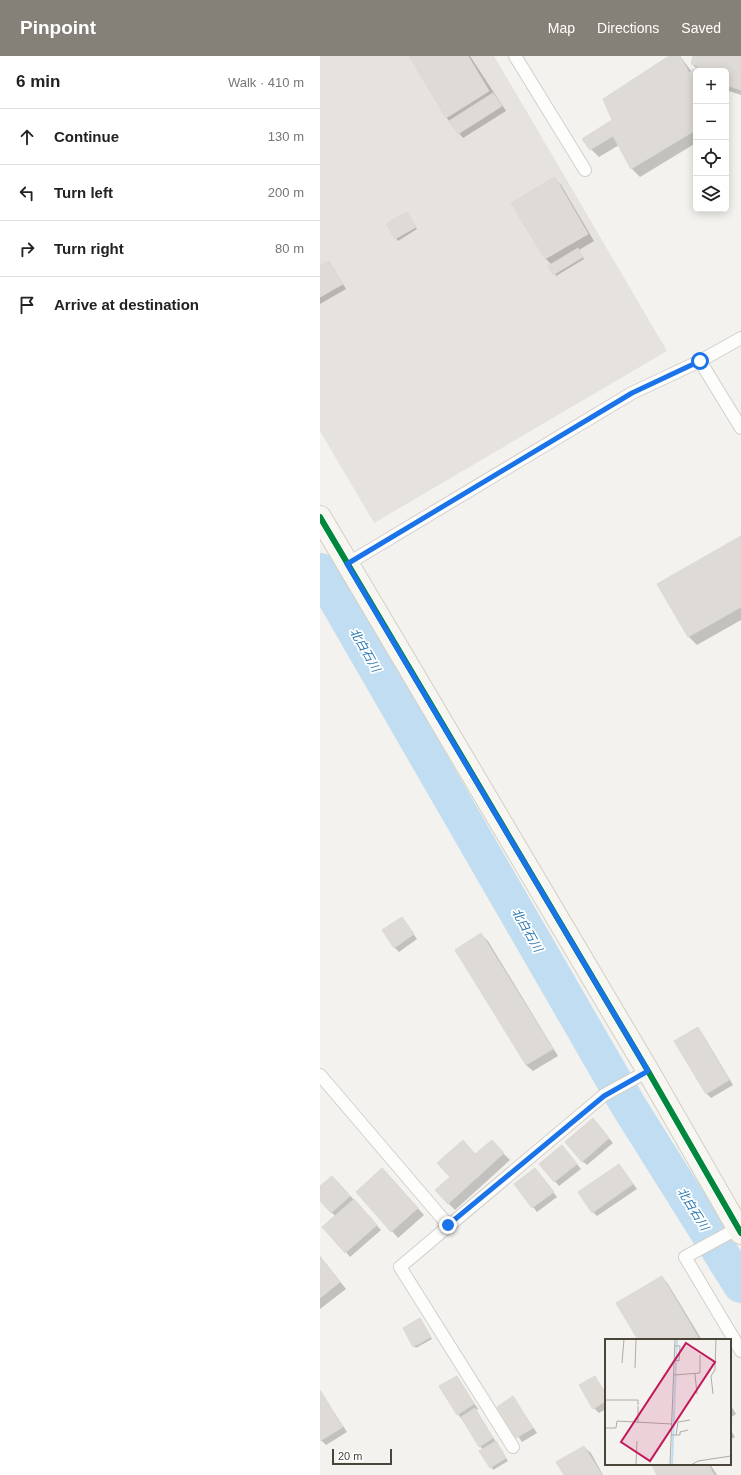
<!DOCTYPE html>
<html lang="en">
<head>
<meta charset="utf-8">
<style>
	:root { --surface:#fff; --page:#f6f6f6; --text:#222; --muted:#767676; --line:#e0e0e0; --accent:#868178 }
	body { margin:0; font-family:Helvetica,"Noto Sans JP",sans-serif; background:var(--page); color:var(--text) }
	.controls { position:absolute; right:12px; top:12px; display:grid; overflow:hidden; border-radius:6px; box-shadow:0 2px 10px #0003 }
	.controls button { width:36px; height:36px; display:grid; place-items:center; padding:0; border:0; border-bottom:1px solid var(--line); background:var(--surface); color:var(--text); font:20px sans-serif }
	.scale { position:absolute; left:12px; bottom:10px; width:60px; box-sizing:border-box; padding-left:4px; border:2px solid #4b4439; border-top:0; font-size:11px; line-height:14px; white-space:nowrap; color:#4b4439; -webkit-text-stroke:3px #fff; paint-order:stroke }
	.stop { position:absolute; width:12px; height:12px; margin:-9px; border:3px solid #1a73e8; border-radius:50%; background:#fff }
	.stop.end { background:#1a73e8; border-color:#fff; box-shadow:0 1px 4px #0008 }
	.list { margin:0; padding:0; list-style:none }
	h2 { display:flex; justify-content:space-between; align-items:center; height:52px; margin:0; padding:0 16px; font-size:17px }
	h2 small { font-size:13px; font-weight:400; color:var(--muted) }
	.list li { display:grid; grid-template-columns:26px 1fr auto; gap:12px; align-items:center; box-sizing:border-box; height:56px; padding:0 16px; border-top:1px solid var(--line) }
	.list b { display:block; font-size:15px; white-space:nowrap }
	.list em { font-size:13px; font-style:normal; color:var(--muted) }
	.icon { flex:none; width:22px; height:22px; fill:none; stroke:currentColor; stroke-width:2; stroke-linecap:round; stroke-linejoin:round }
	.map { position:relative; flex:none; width:421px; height:1419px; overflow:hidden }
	header { display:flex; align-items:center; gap:24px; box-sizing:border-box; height:56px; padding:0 20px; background:var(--accent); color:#fff }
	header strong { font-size:19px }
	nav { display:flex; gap:22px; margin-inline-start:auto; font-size:14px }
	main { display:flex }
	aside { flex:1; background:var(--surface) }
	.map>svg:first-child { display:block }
	.industrial { fill:#e6e2de }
	.shadow { fill:#0003 }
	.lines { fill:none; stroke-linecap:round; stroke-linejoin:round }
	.river { stroke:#c0ddf1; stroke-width:36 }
	.building { fill:#dedbd6; stroke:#dcd9d4 }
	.lane-casing { stroke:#d2d0cb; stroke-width:14 }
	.secondary-casing { stroke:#d3cfc5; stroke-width:24 }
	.lane { stroke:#fdfdfc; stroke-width:12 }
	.secondary { stroke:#f7f6f1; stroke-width:22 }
	.cycleway-casing { stroke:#fff; stroke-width:8 }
	.cycleway { stroke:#00873e; stroke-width:6 }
	.route { stroke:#1a73e8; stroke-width:5 }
	.labels { text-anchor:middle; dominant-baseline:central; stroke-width:3.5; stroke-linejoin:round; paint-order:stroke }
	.water-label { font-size:12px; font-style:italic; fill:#2e7ab2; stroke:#fff }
	.inset-river { fill:none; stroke:#c0ddf1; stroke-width:2 }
	.inset-road { fill:none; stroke:#b0aca6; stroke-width:1 }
	.view { fill:#c2185b; fill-opacity:0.15; stroke:#c2185b; stroke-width:2 }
	.inset-edge { fill:none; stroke:#4b4439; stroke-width:2 }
</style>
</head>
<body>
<header>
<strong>Pinpoint</strong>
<nav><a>Map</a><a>Directions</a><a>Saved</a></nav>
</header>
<main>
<aside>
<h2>6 min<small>Walk · 410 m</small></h2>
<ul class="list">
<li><svg class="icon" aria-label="ahead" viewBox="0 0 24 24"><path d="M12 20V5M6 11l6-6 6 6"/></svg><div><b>Continue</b></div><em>130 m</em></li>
<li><svg class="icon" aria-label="left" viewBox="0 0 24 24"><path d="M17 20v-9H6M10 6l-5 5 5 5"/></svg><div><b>Turn left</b></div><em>200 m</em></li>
<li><svg class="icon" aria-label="right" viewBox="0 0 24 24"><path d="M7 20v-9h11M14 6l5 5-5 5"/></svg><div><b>Turn right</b></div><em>80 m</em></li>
<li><svg class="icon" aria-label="arrive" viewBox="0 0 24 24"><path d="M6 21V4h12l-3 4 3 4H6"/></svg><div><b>Arrive at destination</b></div></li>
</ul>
</aside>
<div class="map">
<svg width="421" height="1419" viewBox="0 0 421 1419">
	<rect width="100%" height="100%" fill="#f4f2ee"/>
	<path class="industrial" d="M0,0H174L347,295L54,467L0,375Z"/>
	<path class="shadow" d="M90,0H150L186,55L143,82L126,61Z
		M351,0H360L372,16L377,13L372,8L374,0H421V39L406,34V15H376V87L320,121L312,113L299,89L279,101L271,93L294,64Z
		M234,122L241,129L274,185L259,194L264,203L236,220L232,209L226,203L193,147Z
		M87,157L97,173L78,185L67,169Z
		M9,206L26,233L0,248V211Z
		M421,481V564L377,589L369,581L339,529Z
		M82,862L97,883L79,896L74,891Z
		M161,878L168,885L238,1000L213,1015L206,1009Z
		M378,972L382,977L413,1029L391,1042L387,1038L356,986Z
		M277,1068L293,1087L267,1109L262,1105Z
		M178,1092L190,1104L135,1154L128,1147L156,1099Z
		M246,1095L261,1113L239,1130L220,1108Z
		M215,1113L237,1141L217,1156L195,1128Z
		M303,1114L317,1133L277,1160L273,1156Z
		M69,1120L104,1159L78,1182L72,1175Z
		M17,1125L61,1174L30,1201L26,1196L16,1161L0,1144V1132Z
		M0,1200L26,1233L0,1253Z
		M342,1221L348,1228L382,1284H319Z
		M102,1266L112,1283L96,1292L94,1290Z
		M137,1321L158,1353L156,1354L188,1405L173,1414L163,1394L138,1358Z
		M275,1321L286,1337V1353L279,1357L274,1352Z
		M0,1335L27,1376L6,1389L0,1383Z
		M193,1342L217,1377L202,1386L178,1351Z
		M410,1348L416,1358L410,1362Z
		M410,1373L415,1381L410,1384Z
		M264,1391L271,1397L283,1419H245Z
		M332,1408H390L397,1419H339Z"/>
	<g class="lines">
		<path class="river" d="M0,515L308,1049L421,1229"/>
	</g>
	<path class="building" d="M89,0H148L169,35L126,62Z
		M349,0H360L369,17L379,10L371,8L373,0H421V34L406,29V15H376V74L311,113L293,80L270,94L262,83L292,64L283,43Z
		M173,37L182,50L138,78L129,65Z
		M235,121L268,178L225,203L191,147Z
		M87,156L96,171L75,183L66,168Z
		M258,192L263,201L233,219L228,210Z
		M9,205L23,228L0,241V210Z
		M421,480V551L368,581L337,528Z
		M82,861L94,878L74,892L62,874Z
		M161,877L233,993L206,1009L135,894Z
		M378,971L409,1024L386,1038L354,985Z
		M273,1062L289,1082L262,1106L245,1086Z
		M143,1084L155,1098L172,1084L184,1097L128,1148L115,1134L130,1121L117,1107Z
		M242,1089L257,1108L234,1126L219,1108Z
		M299,1108L313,1128L272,1157L258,1136Z
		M62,1112L98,1152L71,1176L36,1136Z
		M215,1112L234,1136L212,1152L194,1128Z
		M12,1120L30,1140L11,1157L0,1145V1130Z
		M34,1143L57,1169L25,1197L2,1171Z
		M0,1201L20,1226L0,1242Z
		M342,1220L378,1281L374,1284H318L296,1247Z
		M100,1262L111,1281L93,1291L83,1272Z
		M137,1320L154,1348L137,1359L119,1330Z
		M275,1320L286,1339V1345L273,1353L259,1329Z
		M0,1334L23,1371L0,1385Z
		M193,1340L213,1372L196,1382L177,1351Z
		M155,1352L173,1382L159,1391L141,1361Z
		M176,1385L186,1402L170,1412L159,1395Z
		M264,1390L282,1419H244L236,1406Z
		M331,1408H388L394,1419H337Z"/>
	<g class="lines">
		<g class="lane-casing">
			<path id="lane" d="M195,0L265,114
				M380,305L421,372
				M27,508L312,337L380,305L421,282
				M0,1019L128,1169
				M419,1174L411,1176L365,1201L421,1295
				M193,1391L80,1211L284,1039L328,1015"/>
		</g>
		<g class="secondary-casing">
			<path id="secondary" d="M0,461L328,1015L421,1177"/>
		</g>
		<use href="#lane" class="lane"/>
		<use href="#secondary" class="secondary"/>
		<g class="cycleway-casing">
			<path id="cycleway" d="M0,461L328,1015L421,1177"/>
		</g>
		<use href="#cycleway" class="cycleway"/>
	</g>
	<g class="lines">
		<path class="route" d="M128,1169L284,1040L328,1015L27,508L312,337L380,305"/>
	</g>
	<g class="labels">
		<g class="water-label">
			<text transform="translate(45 594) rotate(60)">北白石川</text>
			<text transform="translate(207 874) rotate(60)">北白石川</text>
			<text transform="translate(373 1153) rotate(58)">北白石川</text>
		</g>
	</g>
	<g transform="translate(285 1283)">
		<rect width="126" height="126" fill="#f4f2ee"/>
		<path class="inset-river" d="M67,126L72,0"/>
		<path class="inset-road" d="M70,21L74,22L75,7H70M17,24L19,0M30,29L31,0M90,35L92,55M69,36L95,34V16M108,55L106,37L110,31L111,0M0,61H33V66M33,84V67M0,89H11L12,82L67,85M66,96H75V93L83,91M71,96L73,83L85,81M31,126L32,102M65,126L70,0M86,126L93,122L126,117"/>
		<path class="view" d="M81,4L110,23L45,122L16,103Z"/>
		<rect width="126" height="126" class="inset-edge"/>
	</g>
</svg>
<div class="controls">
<button>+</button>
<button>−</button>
<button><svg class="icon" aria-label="locate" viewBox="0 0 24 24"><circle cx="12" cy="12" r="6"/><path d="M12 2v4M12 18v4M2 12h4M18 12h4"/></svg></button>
<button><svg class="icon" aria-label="layers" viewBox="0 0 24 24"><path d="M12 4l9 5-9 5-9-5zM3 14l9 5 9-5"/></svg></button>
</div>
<div class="scale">20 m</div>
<div class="stop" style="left:380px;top:305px"></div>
<div class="stop end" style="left:128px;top:1169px"></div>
</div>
</main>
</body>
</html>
